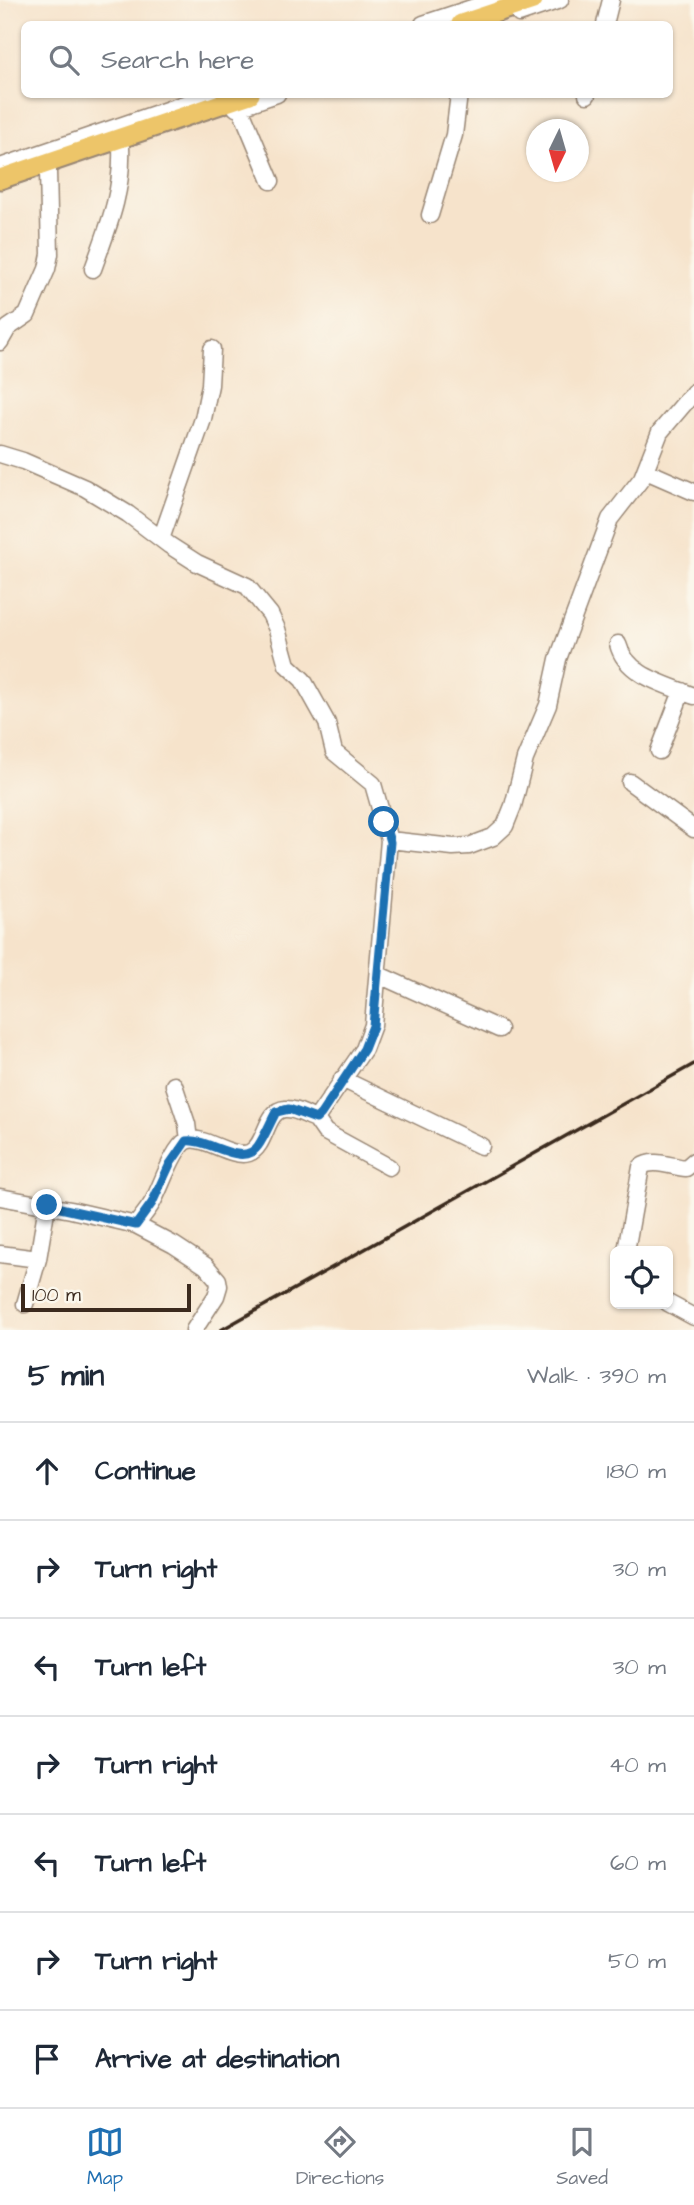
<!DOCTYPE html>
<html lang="en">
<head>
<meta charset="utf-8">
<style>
	:root { --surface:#fff; --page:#f6f6f7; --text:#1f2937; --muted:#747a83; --line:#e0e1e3; --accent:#1f6fb2 }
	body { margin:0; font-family:"Architects Daughter",sans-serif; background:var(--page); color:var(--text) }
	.controls { position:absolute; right:21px; bottom:21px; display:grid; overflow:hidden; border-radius:10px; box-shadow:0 2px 5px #0004 }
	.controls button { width:63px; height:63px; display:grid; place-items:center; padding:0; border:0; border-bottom:2px solid var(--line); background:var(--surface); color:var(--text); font:35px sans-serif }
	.compass { position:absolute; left:526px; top:119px; width:63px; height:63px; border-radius:50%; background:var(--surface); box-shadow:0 2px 5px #0004; rotate:185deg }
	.scale { position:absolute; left:21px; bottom:18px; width:170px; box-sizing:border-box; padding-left:7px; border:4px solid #3b2a1e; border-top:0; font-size:19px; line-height:24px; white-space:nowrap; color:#3b2a1e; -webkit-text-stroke:5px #fbf7ec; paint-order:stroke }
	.stop { position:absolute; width:21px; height:21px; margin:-16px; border:5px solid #1f6fb2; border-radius:50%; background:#fff }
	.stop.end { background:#1f6fb2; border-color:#fff; box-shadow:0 2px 7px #0008 }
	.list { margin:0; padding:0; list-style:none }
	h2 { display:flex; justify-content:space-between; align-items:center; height:91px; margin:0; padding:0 28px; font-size:30px }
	h2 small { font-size:23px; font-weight:400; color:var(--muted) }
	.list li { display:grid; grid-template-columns:46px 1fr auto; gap:21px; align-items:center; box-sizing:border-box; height:98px; padding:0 28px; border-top:2px solid var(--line) }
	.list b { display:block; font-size:26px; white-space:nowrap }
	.list em { font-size:23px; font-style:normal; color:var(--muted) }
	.icon { flex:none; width:38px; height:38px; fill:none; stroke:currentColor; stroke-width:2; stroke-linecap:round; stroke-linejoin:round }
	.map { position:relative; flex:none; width:694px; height:1330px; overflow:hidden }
	.search { position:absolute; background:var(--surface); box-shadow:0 2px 5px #0004; left:21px; right:21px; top:21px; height:77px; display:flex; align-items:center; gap:18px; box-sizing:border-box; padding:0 24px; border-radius:10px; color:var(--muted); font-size:26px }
	.sheet { height:777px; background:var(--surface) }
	nav { display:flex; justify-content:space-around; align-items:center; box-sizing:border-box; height:98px; border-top:2px solid var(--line); background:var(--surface); font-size:19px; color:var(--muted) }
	nav a { display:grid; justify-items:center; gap:4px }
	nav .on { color:var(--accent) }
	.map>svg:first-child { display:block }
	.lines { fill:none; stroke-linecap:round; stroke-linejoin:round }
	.minor-casing { stroke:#988674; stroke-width:19 }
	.major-casing { stroke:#988674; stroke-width:23 }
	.minor { stroke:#fff; stroke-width:16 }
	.major { stroke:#edc569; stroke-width:19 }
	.rail { stroke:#3b2a1e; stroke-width:3.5 }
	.route { stroke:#1f6fb2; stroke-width:9 }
</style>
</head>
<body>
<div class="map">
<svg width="694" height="1330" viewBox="0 0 694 1330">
	<rect width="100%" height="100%" fill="#fbf7ec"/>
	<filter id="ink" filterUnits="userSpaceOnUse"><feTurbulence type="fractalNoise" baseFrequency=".0143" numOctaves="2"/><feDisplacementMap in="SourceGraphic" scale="14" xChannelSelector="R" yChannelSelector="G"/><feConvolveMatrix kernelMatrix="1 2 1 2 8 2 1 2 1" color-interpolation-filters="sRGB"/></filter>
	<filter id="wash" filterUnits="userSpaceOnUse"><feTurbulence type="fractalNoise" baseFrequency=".00686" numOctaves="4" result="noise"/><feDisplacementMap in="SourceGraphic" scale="28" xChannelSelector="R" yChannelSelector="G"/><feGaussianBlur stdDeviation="1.57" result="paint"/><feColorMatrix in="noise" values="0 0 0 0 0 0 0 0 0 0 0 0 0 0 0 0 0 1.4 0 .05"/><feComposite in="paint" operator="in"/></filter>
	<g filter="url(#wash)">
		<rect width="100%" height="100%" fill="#f6e3cb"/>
	</g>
	<g filter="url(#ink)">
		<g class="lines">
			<g class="minor-casing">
				<path id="minor" d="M519,14L560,0
					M423,24L496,0
					M605,24L611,0
					M587,95V94
					M240,107L271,181
					M236,108L277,94
					M0,167L213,94
					M430,215L454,135L459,94
					M93,269C108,227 123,193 121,147
					M0,342L8,328L27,315L47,269L50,254L48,171
					M0,454L23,461L85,488L128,514L169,545L197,563L247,586L270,614L277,629L287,665L303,680L327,723L334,752L373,784L389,840L373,1025L364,1049L316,1119C307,1116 295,1108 285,1109C265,1110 267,1146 249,1153C230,1159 202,1133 186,1141C173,1148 160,1190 152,1203C148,1210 141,1218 136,1225
					M646,471L694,492
					M161,539L203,419L210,385L212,349
					M618,644C626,676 666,684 694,696
					M659,751L682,691
					M630,782L694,829
					M389,840L453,847L469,846L493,837L505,826L513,806L525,759L548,705L558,659L610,519L642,478L660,432L694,392
					M379,975L499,1029
					M342,1079L481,1146
					M174,1085L187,1124L189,1140
					M316,1119L325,1132L389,1167
					M0,1197L71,1210L136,1225L174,1245L206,1266L218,1280L219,1286L216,1296L194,1330
					M626,1251L641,1167C653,1158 672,1167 686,1168L694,1161
					M0,1254L38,1259
					M668,1303L694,1317
					M25,1304L38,1259L47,1205"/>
			</g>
			<g class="major-casing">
				<path id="major" d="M461,24L533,0
					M0,179L250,94"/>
			</g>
			<use href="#minor" class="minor"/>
			<use href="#major" class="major"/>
			<path class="rail" d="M221,1330L694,1064"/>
		</g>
	</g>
	<g class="lines" filter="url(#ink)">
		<path class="route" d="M47,1205L136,1225L152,1203L170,1164L186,1141C207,1137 242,1169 258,1146C265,1136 270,1123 276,1112L289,1109L316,1119L321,1114L364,1049L373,1026L390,842L384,822"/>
	</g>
</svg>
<div class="controls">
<button><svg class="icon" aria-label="locate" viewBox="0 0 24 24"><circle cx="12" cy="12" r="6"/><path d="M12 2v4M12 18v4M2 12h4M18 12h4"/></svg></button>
</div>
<svg class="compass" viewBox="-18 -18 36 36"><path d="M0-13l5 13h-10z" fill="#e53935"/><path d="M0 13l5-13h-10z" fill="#747a83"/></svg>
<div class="scale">100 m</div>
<div class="stop" style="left:384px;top:822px"></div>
<div class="stop end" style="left:47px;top:1205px"></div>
<div class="search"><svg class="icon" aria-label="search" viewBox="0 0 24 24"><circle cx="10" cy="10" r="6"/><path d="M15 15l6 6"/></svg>Search here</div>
</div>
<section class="sheet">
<h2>5 min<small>Walk · 390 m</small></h2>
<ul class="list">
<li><svg class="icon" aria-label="ahead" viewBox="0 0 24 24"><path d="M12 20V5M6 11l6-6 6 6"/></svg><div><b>Continue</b></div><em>180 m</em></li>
<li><svg class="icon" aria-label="right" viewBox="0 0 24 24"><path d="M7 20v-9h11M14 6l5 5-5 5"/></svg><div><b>Turn right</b></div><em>30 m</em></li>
<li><svg class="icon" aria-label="left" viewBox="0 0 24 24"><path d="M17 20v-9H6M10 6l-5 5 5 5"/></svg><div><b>Turn left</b></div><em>30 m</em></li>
<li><svg class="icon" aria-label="right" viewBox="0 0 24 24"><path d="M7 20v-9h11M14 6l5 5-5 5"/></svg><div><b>Turn right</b></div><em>40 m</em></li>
<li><svg class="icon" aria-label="left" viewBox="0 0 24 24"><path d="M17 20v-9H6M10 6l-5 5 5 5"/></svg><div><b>Turn left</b></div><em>60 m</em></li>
<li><svg class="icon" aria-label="right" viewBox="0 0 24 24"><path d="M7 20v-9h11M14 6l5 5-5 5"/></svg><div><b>Turn right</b></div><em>50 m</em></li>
<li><svg class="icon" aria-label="arrive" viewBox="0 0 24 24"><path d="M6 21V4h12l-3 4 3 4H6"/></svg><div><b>Arrive at destination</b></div></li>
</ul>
</section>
<nav>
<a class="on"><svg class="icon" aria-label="map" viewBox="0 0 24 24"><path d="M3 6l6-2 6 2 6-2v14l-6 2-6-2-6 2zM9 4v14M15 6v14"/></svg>Map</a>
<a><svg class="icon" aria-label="directions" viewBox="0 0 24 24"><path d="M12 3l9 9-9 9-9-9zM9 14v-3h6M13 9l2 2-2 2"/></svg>Directions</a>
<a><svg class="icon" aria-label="saved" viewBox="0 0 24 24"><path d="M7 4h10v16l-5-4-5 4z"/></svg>Saved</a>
</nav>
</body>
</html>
